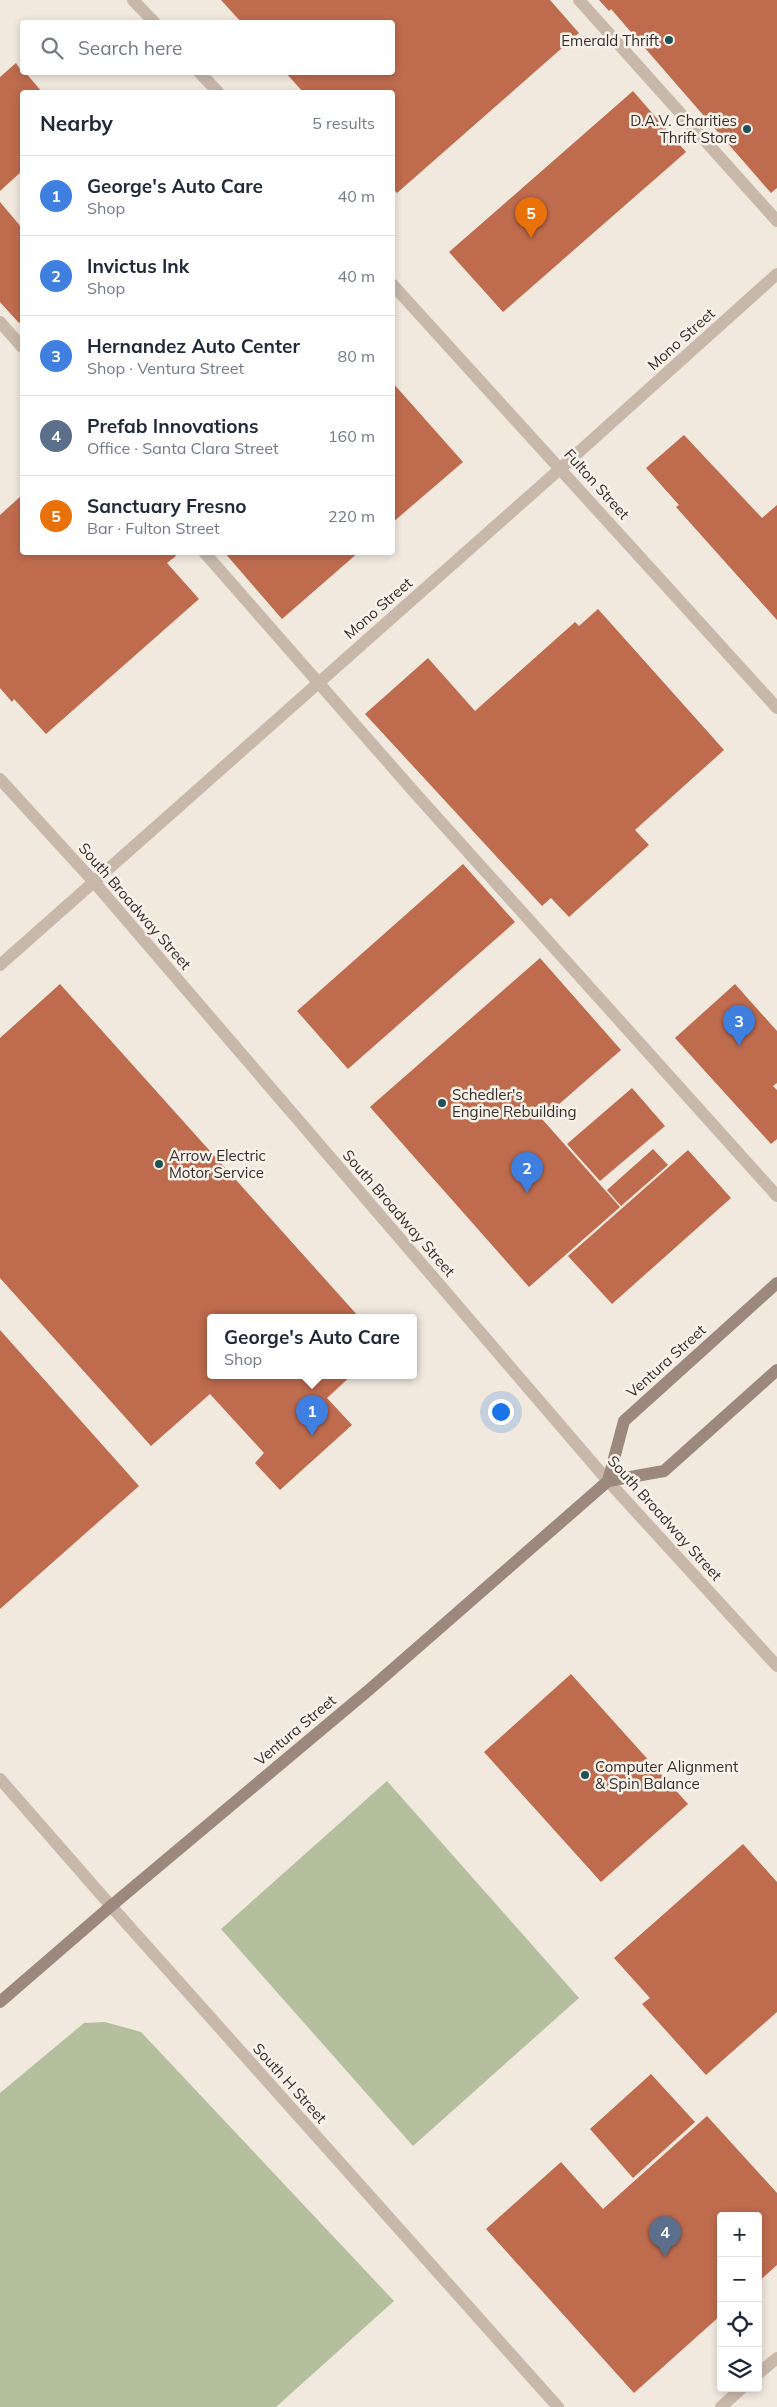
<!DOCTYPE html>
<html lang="en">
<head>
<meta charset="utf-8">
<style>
	:root { --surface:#fff; --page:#f6f6f7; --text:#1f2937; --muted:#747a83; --line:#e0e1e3; --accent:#111827 }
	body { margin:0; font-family:Mulish,sans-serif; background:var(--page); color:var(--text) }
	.controls { position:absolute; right:15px; bottom:15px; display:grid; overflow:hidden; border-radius:5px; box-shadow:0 2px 8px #0003 }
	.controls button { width:45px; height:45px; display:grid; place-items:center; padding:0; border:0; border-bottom:1px solid var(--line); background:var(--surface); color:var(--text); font:25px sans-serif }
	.you { position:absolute; left:500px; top:1411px; width:18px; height:18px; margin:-12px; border:4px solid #fff; border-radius:50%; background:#1a73e8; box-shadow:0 0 0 8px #1a73e833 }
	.badge { display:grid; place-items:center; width:32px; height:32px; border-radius:50%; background:var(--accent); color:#fff; font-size:16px; font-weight:700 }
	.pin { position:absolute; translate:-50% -41px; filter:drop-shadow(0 1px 2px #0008) }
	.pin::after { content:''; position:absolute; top:26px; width:18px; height:15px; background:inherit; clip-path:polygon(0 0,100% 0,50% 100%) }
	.popup { position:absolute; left:207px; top:1314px; width:210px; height:65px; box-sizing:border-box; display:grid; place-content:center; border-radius:5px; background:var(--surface); filter:drop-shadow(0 1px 4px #0005); font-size:16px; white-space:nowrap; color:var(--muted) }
	.popup b { font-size:19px; color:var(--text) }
	.popup::after { content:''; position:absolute; left:50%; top:100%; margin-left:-10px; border:10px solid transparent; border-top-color:var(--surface) }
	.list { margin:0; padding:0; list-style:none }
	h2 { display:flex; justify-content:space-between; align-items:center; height:65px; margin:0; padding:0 20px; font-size:21px }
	h2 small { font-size:16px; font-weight:400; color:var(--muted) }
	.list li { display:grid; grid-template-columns:32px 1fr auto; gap:15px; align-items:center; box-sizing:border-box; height:80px; padding:0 20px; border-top:1px solid var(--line) }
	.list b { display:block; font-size:19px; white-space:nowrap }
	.list p { margin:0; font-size:16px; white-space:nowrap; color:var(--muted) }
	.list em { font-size:16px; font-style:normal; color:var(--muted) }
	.icon { flex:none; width:28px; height:28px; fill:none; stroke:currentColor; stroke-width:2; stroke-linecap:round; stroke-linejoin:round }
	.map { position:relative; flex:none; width:777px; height:2407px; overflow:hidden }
	.search { position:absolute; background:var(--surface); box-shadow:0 2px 8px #0003; left:20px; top:20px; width:375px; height:55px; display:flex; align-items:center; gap:12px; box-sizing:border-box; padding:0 18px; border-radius:5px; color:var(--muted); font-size:19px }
	.panel { position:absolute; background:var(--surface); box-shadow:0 2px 8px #0003; left:20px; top:90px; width:375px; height:465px; border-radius:5px }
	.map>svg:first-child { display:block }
	.green { fill:#b4bf9e }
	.building { fill:#be6b4e }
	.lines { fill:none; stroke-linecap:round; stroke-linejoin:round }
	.service { stroke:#c8b8aa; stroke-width:12 }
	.minor { stroke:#c8b8aa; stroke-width:12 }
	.tertiary { stroke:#c8b8aa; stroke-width:12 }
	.secondary { stroke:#9c887c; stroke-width:12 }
	.poi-dot { fill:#215155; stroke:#f9f2ea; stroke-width:2 }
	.labels { text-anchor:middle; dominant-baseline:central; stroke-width:5; stroke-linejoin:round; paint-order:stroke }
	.poi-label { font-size:15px; fill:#362e29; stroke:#f9f2ea; text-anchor:start }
	.street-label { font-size:15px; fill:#362e29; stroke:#f9f2ea }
</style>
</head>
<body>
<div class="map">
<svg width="777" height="2407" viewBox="0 0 777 2407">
	<rect width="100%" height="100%" fill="#f1e8de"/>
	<path class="green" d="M387,1781L579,1998L413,2146L221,1929Z
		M105,2022L141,2032L394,2301L276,2407H0V2093L84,2023Z"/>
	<path class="building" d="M221,0H550L579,33L397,193L392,188V92H303L285,72H392V22H241Z
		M599,0H777V188L771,193L611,9L609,11Z
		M16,63L22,72H25L42,92H22V171L0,191V77Z
		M633,91L686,152L503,312L449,252Z
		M0,202L22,228V320L19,323L0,302Z
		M392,382L463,462L392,523Z
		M684,435L762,518L777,505V620L676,507L679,505L646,468Z
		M22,495V552H173L176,556L167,563L199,599L46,734L14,699L12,702L0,688V515Z
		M224,552H359L282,619Z
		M598,609L724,750L635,830L649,845L569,917L551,898L542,906L365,714L428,658L475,711L575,622L579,626Z
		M463,864L515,922L348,1069L297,1011Z
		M540,958L621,1050L542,1119L620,1207L529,1287L370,1107Z
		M60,984L359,1317H211V1375H352L327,1398L352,1425L280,1490L255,1463L264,1453L210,1394L151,1446L0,1278V1038Z
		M735,984L777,1031V1083L773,1086L777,1090V1139L771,1144L675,1038Z
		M632,1088L665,1126L600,1181L567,1144Z
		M653,1149L668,1165L621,1206L607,1190Z
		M688,1150L731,1198L612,1304L568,1256Z
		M0,1330L139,1486L0,1609Z
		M571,1674L688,1804L601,1882L484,1752Z
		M743,1844L777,1882V2012L706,2075L642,2004L650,1998L614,1958Z
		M651,2074L695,2122L633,2178L590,2129Z
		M707,2116L777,2193V2265L758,2282V2216H721V2315L634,2393L486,2229L561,2162L603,2209Z"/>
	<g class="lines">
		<path class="service" d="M579,0L777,221
			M0,322L22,347
			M204,552L415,793L777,1196"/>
		<path class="minor" d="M111,1906L558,2407
			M758,2374L777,2358
			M721,2407L742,2388"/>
		<path class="tertiary" d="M133,0L154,22
			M199,72L218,92
			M392,284L777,708
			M0,779L94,882L608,1481L777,1666
			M0,965L561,468L777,274
			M0,1779L111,1906"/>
		<path class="secondary" d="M608,1481L624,1421L777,1283
			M0,2002L111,1906L370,1689L608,1481L664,1471L777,1370"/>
	</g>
	<g class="poi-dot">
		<circle cx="669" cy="40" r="5"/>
		<circle cx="747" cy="129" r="5"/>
		<circle cx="442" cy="1103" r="5"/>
		<circle cx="159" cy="1164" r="5"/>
		<circle cx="585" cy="1775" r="5"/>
	</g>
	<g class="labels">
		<g class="poi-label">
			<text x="659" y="40" text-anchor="end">Emerald Thrift</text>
			<text x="737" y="120" text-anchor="end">D.A.V. Charities<tspan x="737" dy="17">Thrift Store</tspan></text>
			<text x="452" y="1094">Schedler's<tspan x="452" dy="17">Engine Rebuilding</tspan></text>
			<text x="169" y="1155">Arrow Electric<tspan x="169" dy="17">Motor Service</tspan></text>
			<text x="595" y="1766">Computer Alignment<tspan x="595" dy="17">&amp; Spin Balance</tspan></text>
		</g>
		<g class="street-label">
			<text transform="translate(681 339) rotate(-42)">Mono Street</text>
			<text transform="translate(597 484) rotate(48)">Fulton Street</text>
			<text transform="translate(378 608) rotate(-41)">Mono Street</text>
			<text transform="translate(135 906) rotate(49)">South Broadway Street</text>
			<text transform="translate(399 1213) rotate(49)">South Broadway Street</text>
			<text transform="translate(666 1361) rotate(-42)">Ventura Street</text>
			<text transform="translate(665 1518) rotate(48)">South Broadway Street</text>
			<text transform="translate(295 1730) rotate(-40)">Ventura Street</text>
			<text transform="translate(290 2083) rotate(48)">South H Street</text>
		</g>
	</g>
</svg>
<div class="controls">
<button>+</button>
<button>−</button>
<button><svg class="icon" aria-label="locate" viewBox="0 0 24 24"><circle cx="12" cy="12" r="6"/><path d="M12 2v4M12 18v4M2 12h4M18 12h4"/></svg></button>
<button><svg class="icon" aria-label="layers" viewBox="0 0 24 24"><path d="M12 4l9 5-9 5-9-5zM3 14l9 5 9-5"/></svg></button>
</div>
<div class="you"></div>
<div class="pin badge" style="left:312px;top:1436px;background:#3f7fe0">1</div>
<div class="popup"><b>George's Auto Care</b>Shop</div>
<div class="pin badge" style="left:527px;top:1193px;background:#3f7fe0">2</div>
<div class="pin badge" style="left:739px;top:1046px;background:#3f7fe0">3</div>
<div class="pin badge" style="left:665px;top:2257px;background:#5c6f8a">4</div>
<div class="pin badge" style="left:531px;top:238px;background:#e8710a">5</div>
<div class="search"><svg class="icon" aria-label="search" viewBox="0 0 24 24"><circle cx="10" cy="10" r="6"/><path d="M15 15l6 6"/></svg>Search here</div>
<section class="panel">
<h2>Nearby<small>5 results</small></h2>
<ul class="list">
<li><span class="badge" style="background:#3f7fe0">1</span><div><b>George's Auto Care</b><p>Shop</p></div><em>40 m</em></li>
<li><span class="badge" style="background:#3f7fe0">2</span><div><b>Invictus Ink</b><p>Shop</p></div><em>40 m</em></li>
<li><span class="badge" style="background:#3f7fe0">3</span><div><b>Hernandez Auto Center</b><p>Shop · Ventura Street</p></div><em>80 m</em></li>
<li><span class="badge" style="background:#5c6f8a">4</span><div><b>Prefab Innovations</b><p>Office · Santa Clara Street</p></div><em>160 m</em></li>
<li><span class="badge" style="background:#e8710a">5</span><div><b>Sanctuary Fresno</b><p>Bar · Fulton Street</p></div><em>220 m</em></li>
</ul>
</section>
</div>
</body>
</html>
